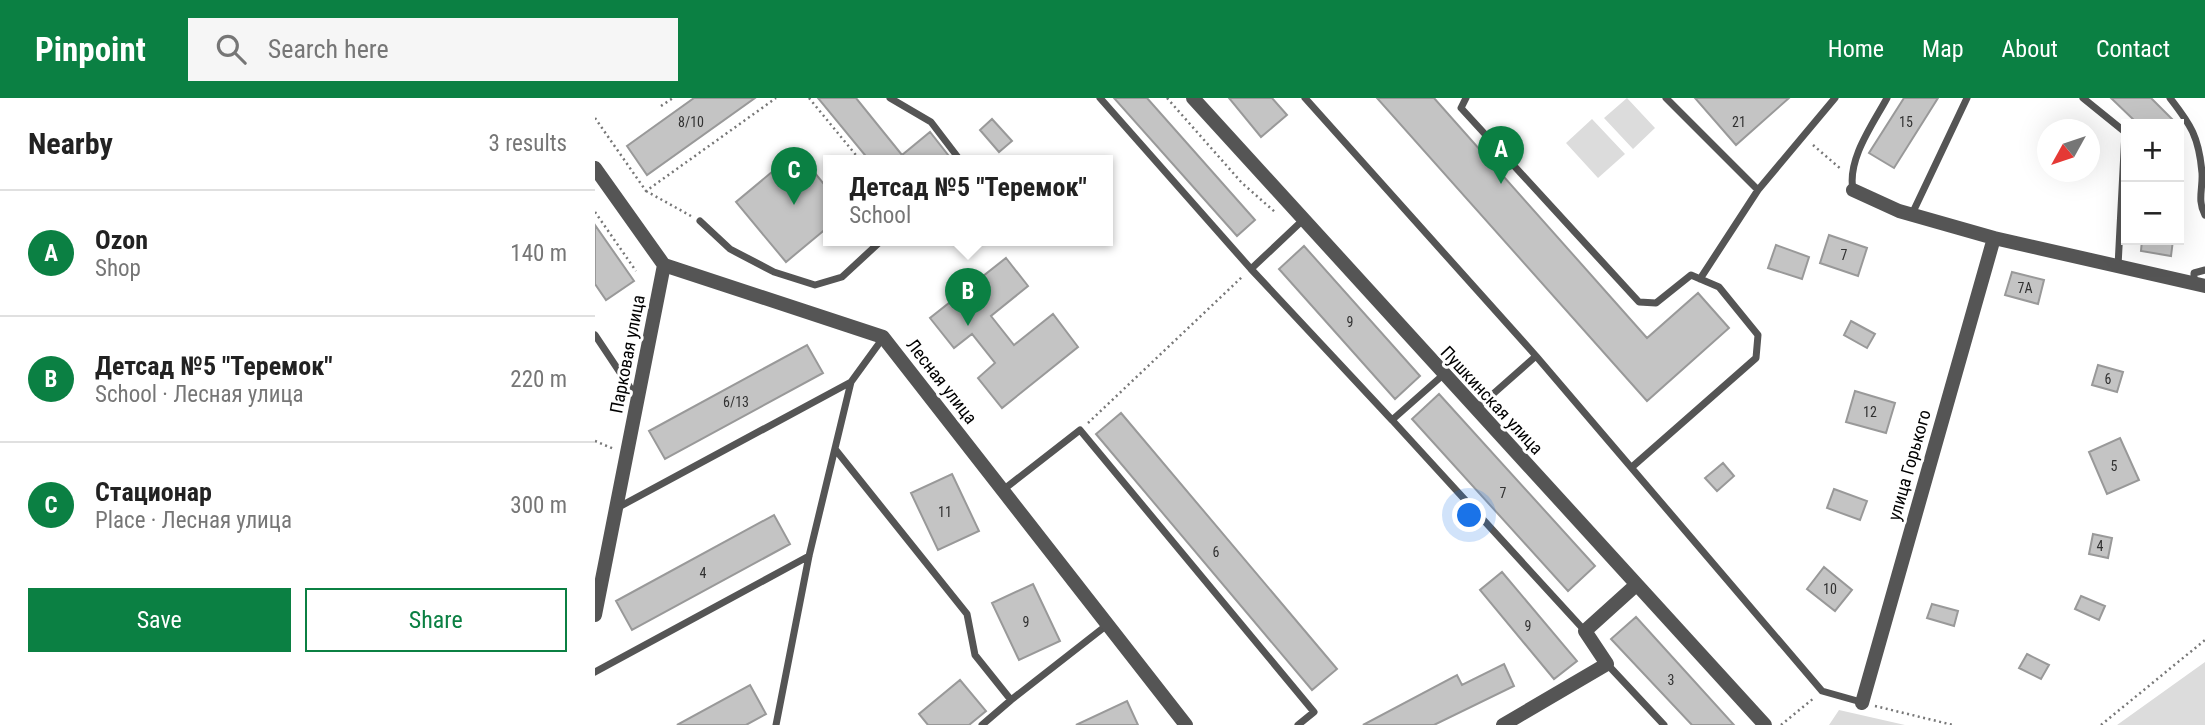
<!DOCTYPE html>
<html lang="en">
<head>
<meta charset="utf-8">
<style>
	:root { --surface:#fff; --page:#f6f6f6; --text:#222; --muted:#767676; --line:#e0e0e0; --accent:#0b8043 }
	body { margin:0; font-family:"Roboto Condensed",sans-serif; background:var(--page); color:var(--text) }
	.controls { position:absolute; right:21px; top:21px; display:grid; overflow:hidden; border-radius:0px; box-shadow:0 7px 28px #0002 }
	.controls button { width:63px; height:63px; display:grid; place-items:center; padding:0; border:0; border-bottom:2px solid var(--line); background:var(--surface); color:var(--text); font:35px sans-serif }
	.compass { position:absolute; left:1442px; top:21px; width:63px; height:63px; border-radius:50%; background:var(--surface); box-shadow:0 7px 28px #0002; rotate:230deg }
	.you { position:absolute; left:875px; top:418px; width:24px; height:24px; margin:-18px; border:5px solid #fff; border-radius:50%; background:#1a73e8; box-shadow:0 0 0 10px #1a73e833 }
	.badge { display:grid; place-items:center; width:46px; height:46px; border-radius:50%; background:var(--accent); color:#fff; font-size:23px; font-weight:700 }
	.pin { position:absolute; translate:-50% -58px; filter:drop-shadow(0 2px 4px #0008) }
	.pin::after { content:''; position:absolute; top:37px; width:24px; height:21px; background:inherit; clip-path:polygon(0 0,100% 0,50% 100%) }
	.popup { position:absolute; left:228px; top:57px; width:290px; height:91px; box-sizing:border-box; display:grid; place-content:center; border-radius:0px; background:var(--surface); filter:drop-shadow(0 2px 5px #0005); font-size:23px; white-space:nowrap; color:var(--muted) }
	.popup b { font-size:26px; color:var(--text) }
	.popup::after { content:''; position:absolute; left:50%; top:100%; margin-left:-14px; border:14px solid transparent; border-top-color:var(--surface) }
	.list { margin:0; padding:0; list-style:none }
	h2 { display:flex; justify-content:space-between; align-items:center; height:91px; margin:0; padding:0 28px; font-size:30px }
	h2 small { font-size:23px; font-weight:400; color:var(--muted) }
	.list li { display:grid; grid-template-columns:46px 1fr auto; gap:21px; align-items:center; box-sizing:border-box; height:126px; padding:0 28px; border-top:2px solid var(--line) }
	.list b { display:block; font-size:26px; white-space:nowrap }
	.list p { margin:0; font-size:23px; white-space:nowrap; color:var(--muted) }
	.list em { font-size:23px; font-style:normal; color:var(--muted) }
	.actions { display:flex; gap:14px; padding:21px 28px }
	.actions a { flex:1; padding:16px 0; border:2px solid var(--accent); border-radius:0px; text-align:center; font-size:24px; color:var(--accent) }
	.actions .main { background:var(--accent); color:#fff }
	.icon { flex:none; width:38px; height:38px; fill:none; stroke:currentColor; stroke-width:2; stroke-linecap:round; stroke-linejoin:round }
	.map { position:relative; flex:none; width:1610px; height:627px; overflow:hidden }
	header { display:flex; align-items:center; gap:42px; box-sizing:border-box; height:98px; padding:0 35px; background:var(--accent); color:#fff }
	header strong { font-size:33px }
	nav { display:flex; gap:38px; margin-inline-start:auto; font-size:24px }
	.search { width:490px; height:63px; background:var(--page); display:flex; align-items:center; gap:18px; box-sizing:border-box; padding:0 24px; border-radius:0px; color:var(--muted); font-size:26px }
	main { display:flex }
	aside { flex:1; background:var(--surface) }
	.map>svg:first-child { display:block }
	.green { fill:#dcdcdc }
	.building { fill:#c4c4c4; stroke:#999; stroke-width:2 }
	.lines { fill:none; stroke-linecap:round; stroke-linejoin:round }
	.path { stroke:#777; stroke-width:2.5; stroke-dasharray:2 3.5; stroke-linecap:butt }
	.service { stroke:#555; stroke-width:7 }
	.minor { stroke:#555; stroke-width:14 }
	.labels { text-anchor:middle; dominant-baseline:central; stroke-width:6; stroke-linejoin:round; paint-order:stroke }
	.number-label { font-size:14px; fill:#313131 }
	.street-label { font-size:18px; fill:#000; stroke:#fff }
</style>
</head>
<body>
<header>
<strong>Pinpoint</strong>
<div class="search"><svg class="icon" aria-label="search" viewBox="0 0 24 24"><circle cx="10" cy="10" r="6"/><path d="M15 15l6 6"/></svg>Search here</div>
<nav><a>Home</a><a>Map</a><a>About</a><a>Contact</a></nav>
</header>
<main>
<aside>
<h2>Nearby<small>3 results</small></h2>
<ul class="list">
<li><span class="badge">A</span><div><b>Ozon</b><p>Shop</p></div><em>140 m</em></li>
<li><span class="badge">B</span><div><b>Детсад №5 &quot;Теремок&quot;</b><p>School · Лесная улица</p></div><em>220 m</em></li>
<li><span class="badge">C</span><div><b>Стационар</b><p>Place · Лесная улица</p></div><em>300 m</em></li>
</ul>
<div class="actions"><a class="main">Save</a><a>Share</a></div>
</aside>
<div class="map">
<svg width="1610" height="627" viewBox="0 0 1610 627">
	<rect width="100%" height="100%" fill="#fff"/>
	<path class="green" d="M1032,0L1060,30L1038,51L1009,20Z
		M997,21L1030,56L1003,80L971,45Z
		M1610,564V627H1522Z
		M1244,612L1310,627H1234Z"/>
	<path class="building" d="M99,0H160L52,77L32,48Z
		M223,0H261L307,57L335,34L357,62H274Z
		M519,0H552L660,122L642,138Z
		M634,0H677L692,17L666,39Z
		M782,0H839L1052,240L1103,195L1134,230L1052,303Z
		M1100,0H1194L1141,47Z
		M1309,0H1343L1299,70L1274,55Z
		M1516,0H1556L1582,26H1543Z
		M397,21L417,43L404,54L385,32Z
		M202,53L233,91V129L191,164L141,104Z
		M0,127L39,183L11,202L0,186Z
		M1234,137L1272,150L1263,178L1225,165Z
		M1547,142H1578L1576,158L1546,153Z
		M1181,147L1214,159L1207,181L1173,170Z
		M709,148L825,278L800,301L684,171Z
		M411,160L433,188L396,218L419,247L458,216L483,249L407,310L383,280L400,265L377,236L359,250L335,220Z
		M1417,174L1449,182L1443,206L1410,197Z
		M1256,223L1280,236L1272,250L1249,237Z
		M212,247L228,275L70,361L54,333Z
		M1503,267L1528,274L1522,294L1497,287Z
		M1260,293L1300,305L1291,335L1251,324Z
		M844,296L1000,468L973,493L817,321Z
		M526,315L742,571L717,592L501,336Z
		M1525,340L1544,382L1512,396L1494,354Z
		M1128,365L1139,378L1122,393L1110,380Z
		M357,376L384,433L343,452L316,395Z
		M1239,391L1272,403L1265,422L1232,410Z
		M179,417L195,446L37,532L21,503Z
		M1498,436L1517,440L1513,460L1494,456Z
		M1229,469L1257,492L1240,513L1212,491Z
		M907,474L982,563L959,581L885,492Z
		M438,486L465,543L424,562L397,505Z
		M1486,498L1510,508L1504,522L1480,511Z
		M1337,506L1363,513L1359,528L1332,520Z
		M1041,519L1139,627H1097L1016,541Z
		M1432,556L1454,567L1446,581L1424,570Z
		M909,566L919,588L839,627H768L862,577L867,587Z
		M365,582L391,613L374,627H333L324,616Z
		M155,587L171,616L151,627H82Z
		M532,603L543,627H481Z"/>
	<g class="lines">
		<path class="path" d="M214,0L265,62
			M572,0L647,85L680,114
			M66,8L78,0
			M0,20L51,93L181,0
			M1218,47L1247,72
			M51,93L96,118
			M0,114L41,173
			M493,325L648,178
			M0,343L19,351
			M1280,608L1358,627
			M1186,627L1219,600
			M1506,627L1610,542"/>
		<path class="service" d="M295,0L336,24L365,62
			M505,0L656,171L797,322
			M710,0L941,258L1227,593L1266,604
			M871,0L866,10L1044,204L1061,205L1096,177L1124,189L1163,237L1161,260L1037,369
			M1071,0L1163,92L1105,181
			M1488,0L1530,34L1523,168
			M1575,0C1596,27 1604,39 1607,75C1608,91 1602,102 1610,117
			M1163,92L1240,0
			M1258,92C1252,61 1278,26 1292,0
			M1317,116L1372,0
			M105,123L135,151L179,174L220,187L247,179L287,142
			M656,171L709,121
			M1599,186V175L1610,172
			M0,237L42,300
			M848,277L797,322L990,533
			M881,311L941,258
			M240,351L372,516L380,557L416,602L512,527
			M408,392L485,332L719,614L703,627
			M22,410L256,284
			M1012,566L1069,627
			M0,574L214,458
			M181,627L214,458L256,284L288,240
			M387,627L416,602"/>
		<path class="minor" d="M598,0L1170,627
			M0,70L69,167L288,239L591,627
			M1258,92L1304,113L1399,140L1610,188
			M0,517L69,167
			M1267,605L1399,140
			M908,627L1012,566L990,533L1041,487"/>
	</g>
	<g class="labels">
		<g class="number-label">
			<text x="96" y="24">8/10</text>
			<text x="1144" y="24">21</text>
			<text x="1311" y="24">15</text>
			<text x="1249" y="157">7</text>
			<text x="1430" y="190">7А</text>
			<text x="755" y="224">9</text>
			<text x="1513" y="281">6</text>
			<text x="141" y="304">6/13</text>
			<text x="1275" y="314">12</text>
			<text x="1519" y="368">5</text>
			<text x="908" y="395">7</text>
			<text x="350" y="414">11</text>
			<text x="1505" y="448">4</text>
			<text x="621" y="454">6</text>
			<text x="108" y="475">4</text>
			<text x="1235" y="491">10</text>
			<text x="431" y="524">9</text>
			<text x="933" y="528">9</text>
			<text x="1076" y="582">3</text>
		</g>
		<g class="street-label">
			<text transform="translate(32 256) rotate(-79)">Парковая улица</text>
			<text transform="translate(347 283) rotate(52)">Лесная улица</text>
			<text transform="translate(897 302) rotate(47)">Пушкинская улица</text>
			<text transform="translate(1314 367) rotate(-74)">улица Горького</text>
		</g>
	</g>
</svg>
<div class="controls">
<button>+</button>
<button>−</button>
</div>
<svg class="compass" viewBox="-18 -18 36 36"><path d="M0-13l5 13h-10z" fill="#e53935"/><path d="M0 13l5-13h-10z" fill="#767676"/></svg>
<div class="you"></div>
<div class="pin badge" style="left:906px;top:86px">A</div>
<div class="pin badge" style="left:373px;top:228px">B</div>
<div class="popup"><b>Детсад №5 &quot;Теремок&quot;</b>School</div>
<div class="pin badge" style="left:199px;top:107px">C</div>
</div>
</main>
</body>
</html>
